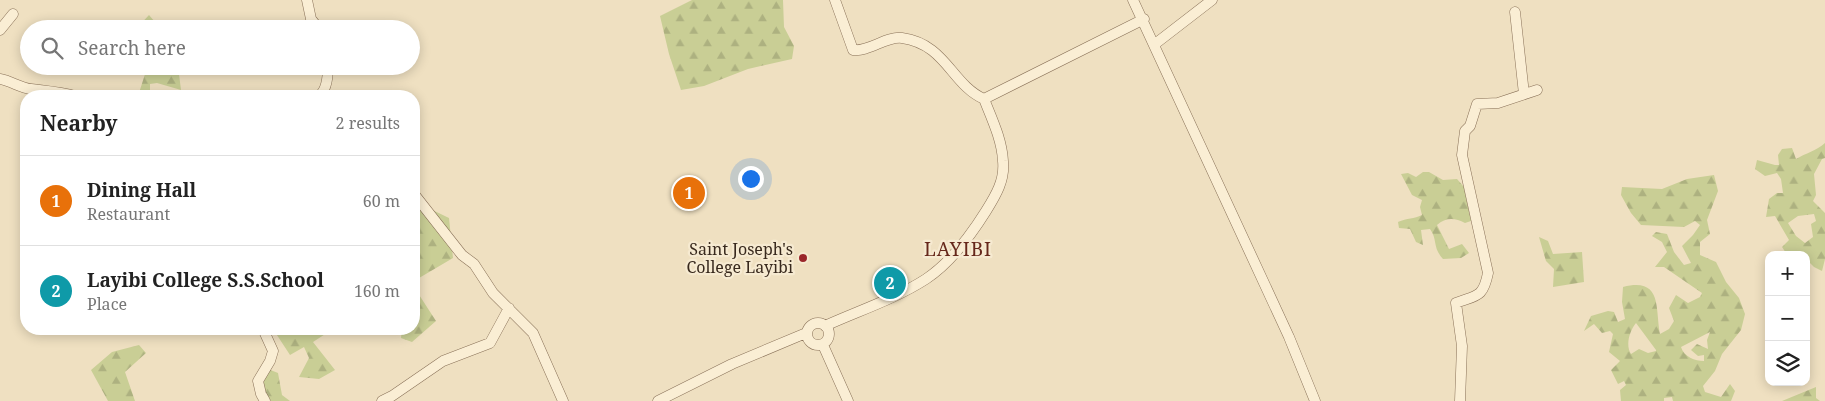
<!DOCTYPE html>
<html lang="en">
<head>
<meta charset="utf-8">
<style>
	:root { --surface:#fff; --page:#f6f6f6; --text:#222; --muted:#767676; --line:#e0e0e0; --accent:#db2777 }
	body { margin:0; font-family:"Noto Serif",serif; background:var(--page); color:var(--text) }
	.controls { position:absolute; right:15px; bottom:15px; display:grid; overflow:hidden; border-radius:10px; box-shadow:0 2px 12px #0003 }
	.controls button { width:45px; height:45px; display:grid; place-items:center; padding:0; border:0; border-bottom:1px solid var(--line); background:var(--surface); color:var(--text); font:25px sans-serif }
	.you { position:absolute; left:750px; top:178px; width:18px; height:18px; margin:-12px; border:4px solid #fff; border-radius:50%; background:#1a73e8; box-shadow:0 0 0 8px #1a73e833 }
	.badge { display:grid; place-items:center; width:32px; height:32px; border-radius:50%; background:var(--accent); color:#fff; font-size:16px; font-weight:700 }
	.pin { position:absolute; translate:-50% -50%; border:2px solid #fff; box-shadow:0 1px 5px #0006 }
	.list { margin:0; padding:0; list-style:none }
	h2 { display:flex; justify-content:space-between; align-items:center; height:65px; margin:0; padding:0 20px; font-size:21px }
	h2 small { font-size:16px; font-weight:400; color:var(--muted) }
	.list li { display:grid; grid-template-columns:32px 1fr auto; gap:15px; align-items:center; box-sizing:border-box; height:90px; padding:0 20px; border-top:1px solid var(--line) }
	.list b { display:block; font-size:19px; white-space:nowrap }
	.list p { margin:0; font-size:16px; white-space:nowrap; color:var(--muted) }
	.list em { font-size:16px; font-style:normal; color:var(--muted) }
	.icon { flex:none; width:28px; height:28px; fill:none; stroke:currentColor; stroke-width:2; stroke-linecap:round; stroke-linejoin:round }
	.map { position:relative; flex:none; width:1825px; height:401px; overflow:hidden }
	.search { position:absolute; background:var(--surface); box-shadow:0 2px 12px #0003; left:20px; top:20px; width:400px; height:55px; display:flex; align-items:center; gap:12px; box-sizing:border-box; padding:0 18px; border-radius:28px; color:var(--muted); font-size:19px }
	.panel { position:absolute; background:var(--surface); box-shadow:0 2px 12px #0003; left:20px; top:90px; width:400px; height:245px; border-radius:20px }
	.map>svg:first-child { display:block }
	.forest { fill:url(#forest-firs); fill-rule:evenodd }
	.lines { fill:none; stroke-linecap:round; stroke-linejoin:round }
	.minor-casing { stroke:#897158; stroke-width:11 }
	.minor { stroke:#faeed4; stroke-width:10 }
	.poi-dot { fill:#9a262a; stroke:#f6ead1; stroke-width:2 }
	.labels { text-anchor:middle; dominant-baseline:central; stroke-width:4.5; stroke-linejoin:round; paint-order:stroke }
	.poi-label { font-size:16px; fill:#38291d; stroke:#f6ead1; text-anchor:end }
	.quarter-label { font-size:19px; letter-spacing:1px; fill:#66281b; stroke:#f6ead1 }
</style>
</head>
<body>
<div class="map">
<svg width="1825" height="401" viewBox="0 0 1825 401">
	<defs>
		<pattern id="forest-firs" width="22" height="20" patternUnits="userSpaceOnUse" patternTransform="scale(1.25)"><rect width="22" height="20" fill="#c9ce95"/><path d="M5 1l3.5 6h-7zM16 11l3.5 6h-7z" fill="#adb180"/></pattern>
	</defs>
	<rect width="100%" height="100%" fill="#efe0c1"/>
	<path class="forest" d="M692,0H783L784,27L794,46L792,59L748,69L704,86L681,90L669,54L660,16Z
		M149,15L161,29H136Z
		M145,66H178L181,90L157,83L150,84V92L154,96H138L146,71Z
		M1825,143V158L1822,159L1814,174L1816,195L1813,201L1825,213V259L1822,271L1814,267L1806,259V255L1786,253L1782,247L1789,240L1775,216L1766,217L1769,199L1777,193H1783L1781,179L1777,173L1765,176L1755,169L1757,160L1775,165H1779L1778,155L1782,149L1792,148L1796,159C1806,153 1816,151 1825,143ZM1814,214L1816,221L1811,224L1813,237L1805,243L1796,236L1788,223L1798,216Z
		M1423,172H1429L1443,180L1457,179L1464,187L1471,221L1465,223C1455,218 1446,217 1437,225L1449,249L1462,244L1469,253L1461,258L1443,259C1432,247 1438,240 1430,229L1421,230L1423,245L1416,242L1410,229L1399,228L1398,222C1407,218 1414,219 1422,215L1420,207L1422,200L1412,195L1401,174L1408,173L1416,177Z
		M1714,175L1718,191L1707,220L1710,234L1700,242V255L1716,262L1726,282L1739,298L1745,314L1741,330L1722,354L1715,371L1703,386L1705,392L1721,397L1730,384L1735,391L1731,401H1673L1672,397L1664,398V401H1621L1620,390L1626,385L1624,381L1618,384L1611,370L1620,361L1609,352L1613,334L1610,331L1602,333L1594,324L1584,331L1591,316L1608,311L1614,312L1618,322L1625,319L1622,302L1623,287C1663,277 1655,309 1660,334L1669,329L1674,321L1669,308L1676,295L1688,303L1700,297L1702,293L1664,267H1655L1667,252L1662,242L1652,236L1656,232L1667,234L1674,252L1684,265L1691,263L1682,246L1693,235L1700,225L1695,221L1684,227L1641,225L1631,213L1621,195L1622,187L1662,189L1687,179ZM1636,323L1656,350V351L1648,353L1639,349L1631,354C1625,345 1630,330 1636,323ZM1710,332L1707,340L1708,349L1697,344L1691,350L1698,356L1704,355V361C1695,361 1684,357 1681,347Z
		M414,197L418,203L449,218L453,258L414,281Z
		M1539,237L1548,241L1553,254L1582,252L1584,282L1553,287L1554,269L1546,261Z
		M414,287L436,321L412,342L401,338L402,329H414Z
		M253,329H333L313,342L335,370L319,379L299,377L309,358L304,347L290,355L273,329L259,335Z
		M139,345L146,353L125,372L135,401H108L91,370L112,352Z
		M268,369L278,373L282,395L290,401H271C263,391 261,381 268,369Z
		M1816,387V398L1820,401H1782Z"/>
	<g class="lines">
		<g class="minor-casing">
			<path id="minor" d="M307,0L311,19L319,29
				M1133,0L1289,337L1315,401
				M1515,12L1524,94
				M0,30L13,14
				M1155,44L1212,0
				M0,79C11,81 21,88 31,89C46,91 60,92 75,96
				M319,96C327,90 328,76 328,66
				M984,99L1144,19
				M414,194L462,255L474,264L493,293L533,333L563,401
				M807 334a11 11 0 1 1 22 0a11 11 0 1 1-22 0Z
				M825,326C858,311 895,299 926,279C950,263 971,235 986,211C996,195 1005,180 1003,161C1002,140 992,119 984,99C951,84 946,44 902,38C886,36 869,52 853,50L835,0
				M263,329L273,351L270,361L258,381L261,394L265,401
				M823,345L848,401
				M382,401L392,396L443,361L490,343L509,308
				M658,401L732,364L806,333
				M1460,401L1462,346L1456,303C1477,295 1483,298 1488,273L1462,155L1465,131L1470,126L1477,104L1498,103L1537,90"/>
		</g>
		<use href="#minor" class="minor"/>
	</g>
	<circle class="poi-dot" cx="803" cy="258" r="5"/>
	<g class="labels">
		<g class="poi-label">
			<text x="793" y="249">Saint Joseph's<tspan x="793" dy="18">College Layibi</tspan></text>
		</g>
		<g class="quarter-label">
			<text x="958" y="249">LAYIBI</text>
		</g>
	</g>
</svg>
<div class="controls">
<button>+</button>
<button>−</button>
<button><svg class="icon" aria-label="layers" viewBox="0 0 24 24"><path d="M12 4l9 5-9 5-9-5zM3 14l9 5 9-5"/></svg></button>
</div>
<div class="you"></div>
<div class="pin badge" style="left:689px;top:193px;background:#e8710a">1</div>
<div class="pin badge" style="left:890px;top:283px;background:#0f9aa8">2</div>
<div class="search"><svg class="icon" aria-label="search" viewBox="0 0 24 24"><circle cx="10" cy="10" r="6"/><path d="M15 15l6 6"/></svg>Search here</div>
<section class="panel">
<h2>Nearby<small>2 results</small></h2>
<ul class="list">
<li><span class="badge" style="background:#e8710a">1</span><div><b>Dining Hall</b><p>Restaurant</p></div><em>60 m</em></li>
<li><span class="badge" style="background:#0f9aa8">2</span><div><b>Layibi College S.S.School</b><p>Place</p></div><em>160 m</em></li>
</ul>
</section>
</div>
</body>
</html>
